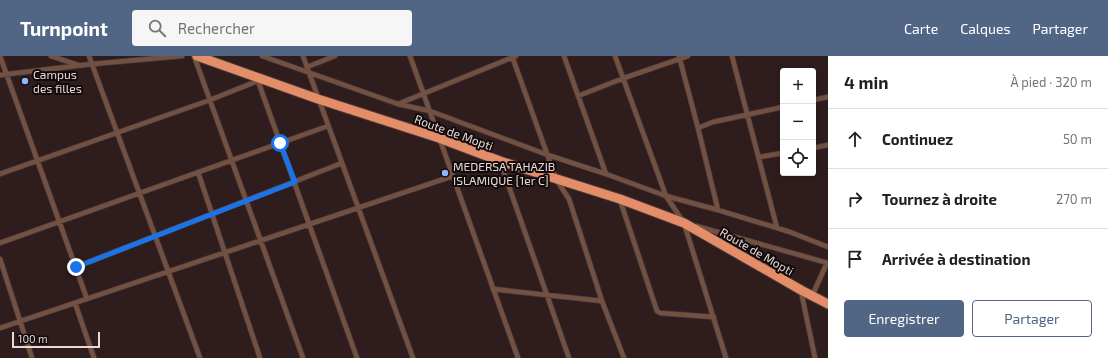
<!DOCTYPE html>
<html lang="fr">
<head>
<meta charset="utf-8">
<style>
	:root { --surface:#fff; --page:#f6f6f6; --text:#202124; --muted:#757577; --line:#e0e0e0; --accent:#516585 }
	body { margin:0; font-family:"Exo 2",sans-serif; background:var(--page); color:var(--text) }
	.controls { position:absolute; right:12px; top:12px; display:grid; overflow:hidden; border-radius:4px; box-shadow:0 2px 10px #0003 }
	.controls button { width:36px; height:36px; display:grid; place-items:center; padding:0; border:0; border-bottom:1px solid var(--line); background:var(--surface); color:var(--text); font:20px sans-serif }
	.scale { position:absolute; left:12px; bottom:10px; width:88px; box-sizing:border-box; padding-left:4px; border:2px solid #e6d9d8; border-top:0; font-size:11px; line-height:14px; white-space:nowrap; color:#e6d9d8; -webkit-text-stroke:3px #120a0a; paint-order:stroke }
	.stop { position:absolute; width:12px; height:12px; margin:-9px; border:3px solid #1a73e8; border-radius:50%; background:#fff }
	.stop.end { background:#1a73e8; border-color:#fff; box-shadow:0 1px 4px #0008 }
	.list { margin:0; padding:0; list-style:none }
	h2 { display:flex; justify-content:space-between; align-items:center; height:52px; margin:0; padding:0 16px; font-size:17px }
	h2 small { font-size:13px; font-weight:400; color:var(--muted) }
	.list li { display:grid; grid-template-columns:26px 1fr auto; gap:12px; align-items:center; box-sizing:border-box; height:60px; padding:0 16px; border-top:1px solid var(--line) }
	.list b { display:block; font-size:15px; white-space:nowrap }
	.list em { font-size:13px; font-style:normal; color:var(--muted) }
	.actions { display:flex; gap:8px; padding:12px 16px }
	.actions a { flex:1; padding:9px 0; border:1px solid var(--accent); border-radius:4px; text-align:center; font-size:14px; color:var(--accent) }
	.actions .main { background:var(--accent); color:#fff }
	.icon { flex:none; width:22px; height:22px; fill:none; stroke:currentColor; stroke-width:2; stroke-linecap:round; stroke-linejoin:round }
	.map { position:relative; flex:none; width:828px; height:302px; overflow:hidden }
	header { display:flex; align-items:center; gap:24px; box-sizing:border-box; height:56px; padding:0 20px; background:var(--accent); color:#fff }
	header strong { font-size:19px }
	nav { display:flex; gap:22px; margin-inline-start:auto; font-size:14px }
	.search { width:280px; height:36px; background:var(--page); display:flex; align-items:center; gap:10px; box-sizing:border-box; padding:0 14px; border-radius:4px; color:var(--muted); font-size:15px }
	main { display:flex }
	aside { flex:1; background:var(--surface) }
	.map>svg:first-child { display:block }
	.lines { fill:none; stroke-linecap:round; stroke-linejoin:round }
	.street-casing { stroke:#493737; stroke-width:6 }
	.highway-casing { stroke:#493737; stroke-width:11 }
	.street { stroke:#735142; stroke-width:4.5 }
	.highway { stroke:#e38e68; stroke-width:9 }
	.route { stroke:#1a73e8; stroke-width:5 }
	.poi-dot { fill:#8cb9fc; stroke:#120a0a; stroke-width:1.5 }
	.labels { text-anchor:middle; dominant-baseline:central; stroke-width:4; stroke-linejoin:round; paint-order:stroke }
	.poi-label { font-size:12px; fill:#e6d9d8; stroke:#120a0a; text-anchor:start }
	.street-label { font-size:12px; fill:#e6d9d8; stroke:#120a0a }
</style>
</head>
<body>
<header>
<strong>Turnpoint</strong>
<div class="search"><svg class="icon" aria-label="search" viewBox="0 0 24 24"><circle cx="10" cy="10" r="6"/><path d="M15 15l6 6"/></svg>Rechercher</div>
<nav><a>Carte</a><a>Calques</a><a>Partager</a></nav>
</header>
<main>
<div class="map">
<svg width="828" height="302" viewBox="0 0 828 302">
	<rect width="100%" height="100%" fill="#2f1d1d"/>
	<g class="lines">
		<g class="street-casing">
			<path id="street" d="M0,0L87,243
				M51,0L78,9
				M89,0L200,302
				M194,0L303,302
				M262,0L398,48L430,55L548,99L606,118L666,140L718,154L790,176L828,191
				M303,0L413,302
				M410,0L518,302
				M512,0L556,123L569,143L602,245L624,302
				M564,0L606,118
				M615,0L666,140L684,167L726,302
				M679,0L698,72L718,154
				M732,0L777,172
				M307,11L335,0
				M0,19L92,8L182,0
				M258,25L357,302
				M578,40L624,22L688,0
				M813,44L828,41
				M398,48L516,0
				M698,72L713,66L783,51
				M813,92L828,89
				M759,101L783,97
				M500,105L569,302
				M198,116L260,302
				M0,118L210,44L260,24
				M620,144L657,255L660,257L714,261
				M696,170L828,207
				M0,187L328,70
				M0,203L32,302
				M76,211L342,107
				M493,233L602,245
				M801,235L815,302
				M812,240L827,207
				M75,247L94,302
				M0,272L453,120"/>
		</g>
		<g class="highway-casing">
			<path id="highway" d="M197,0L318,43L439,82L500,105L620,143L684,167L801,234L828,248"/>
		</g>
		<use href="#street" class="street"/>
		<use href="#highway" class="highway"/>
	</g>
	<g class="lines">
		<path class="route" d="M76,211L295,126L280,87"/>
	</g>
	<g class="poi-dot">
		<circle cx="25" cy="25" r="4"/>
		<circle cx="445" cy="117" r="4"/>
	</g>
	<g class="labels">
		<g class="poi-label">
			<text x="33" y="18">Campus<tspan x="33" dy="14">des filles</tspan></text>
			<text x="453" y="110">MEDERSA TAHAZIB<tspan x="453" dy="14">ISLAMIQUE [1er C]</tspan></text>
		</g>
		<g class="street-label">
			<text transform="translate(454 76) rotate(20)">Route de Mopti</text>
			<text transform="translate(757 195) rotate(30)">Route de Mopti</text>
		</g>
	</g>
</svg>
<div class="controls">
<button>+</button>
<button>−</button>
<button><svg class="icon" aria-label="locate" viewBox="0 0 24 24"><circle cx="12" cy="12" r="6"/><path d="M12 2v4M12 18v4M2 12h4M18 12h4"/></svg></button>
</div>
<div class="scale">100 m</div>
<div class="stop" style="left:280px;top:87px"></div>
<div class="stop end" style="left:76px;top:211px"></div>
</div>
<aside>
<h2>4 min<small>À pied · 320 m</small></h2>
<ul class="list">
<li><svg class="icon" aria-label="ahead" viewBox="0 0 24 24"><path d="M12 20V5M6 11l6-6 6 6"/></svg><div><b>Continuez</b></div><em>50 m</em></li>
<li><svg class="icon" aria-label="right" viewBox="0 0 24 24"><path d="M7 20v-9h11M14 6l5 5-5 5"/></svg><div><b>Tournez à droite</b></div><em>270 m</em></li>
<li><svg class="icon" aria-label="arrive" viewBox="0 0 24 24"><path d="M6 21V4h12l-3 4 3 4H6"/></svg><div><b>Arrivée à destination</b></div></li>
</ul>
<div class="actions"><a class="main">Enregistrer</a><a>Partager</a></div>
</aside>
</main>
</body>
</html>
